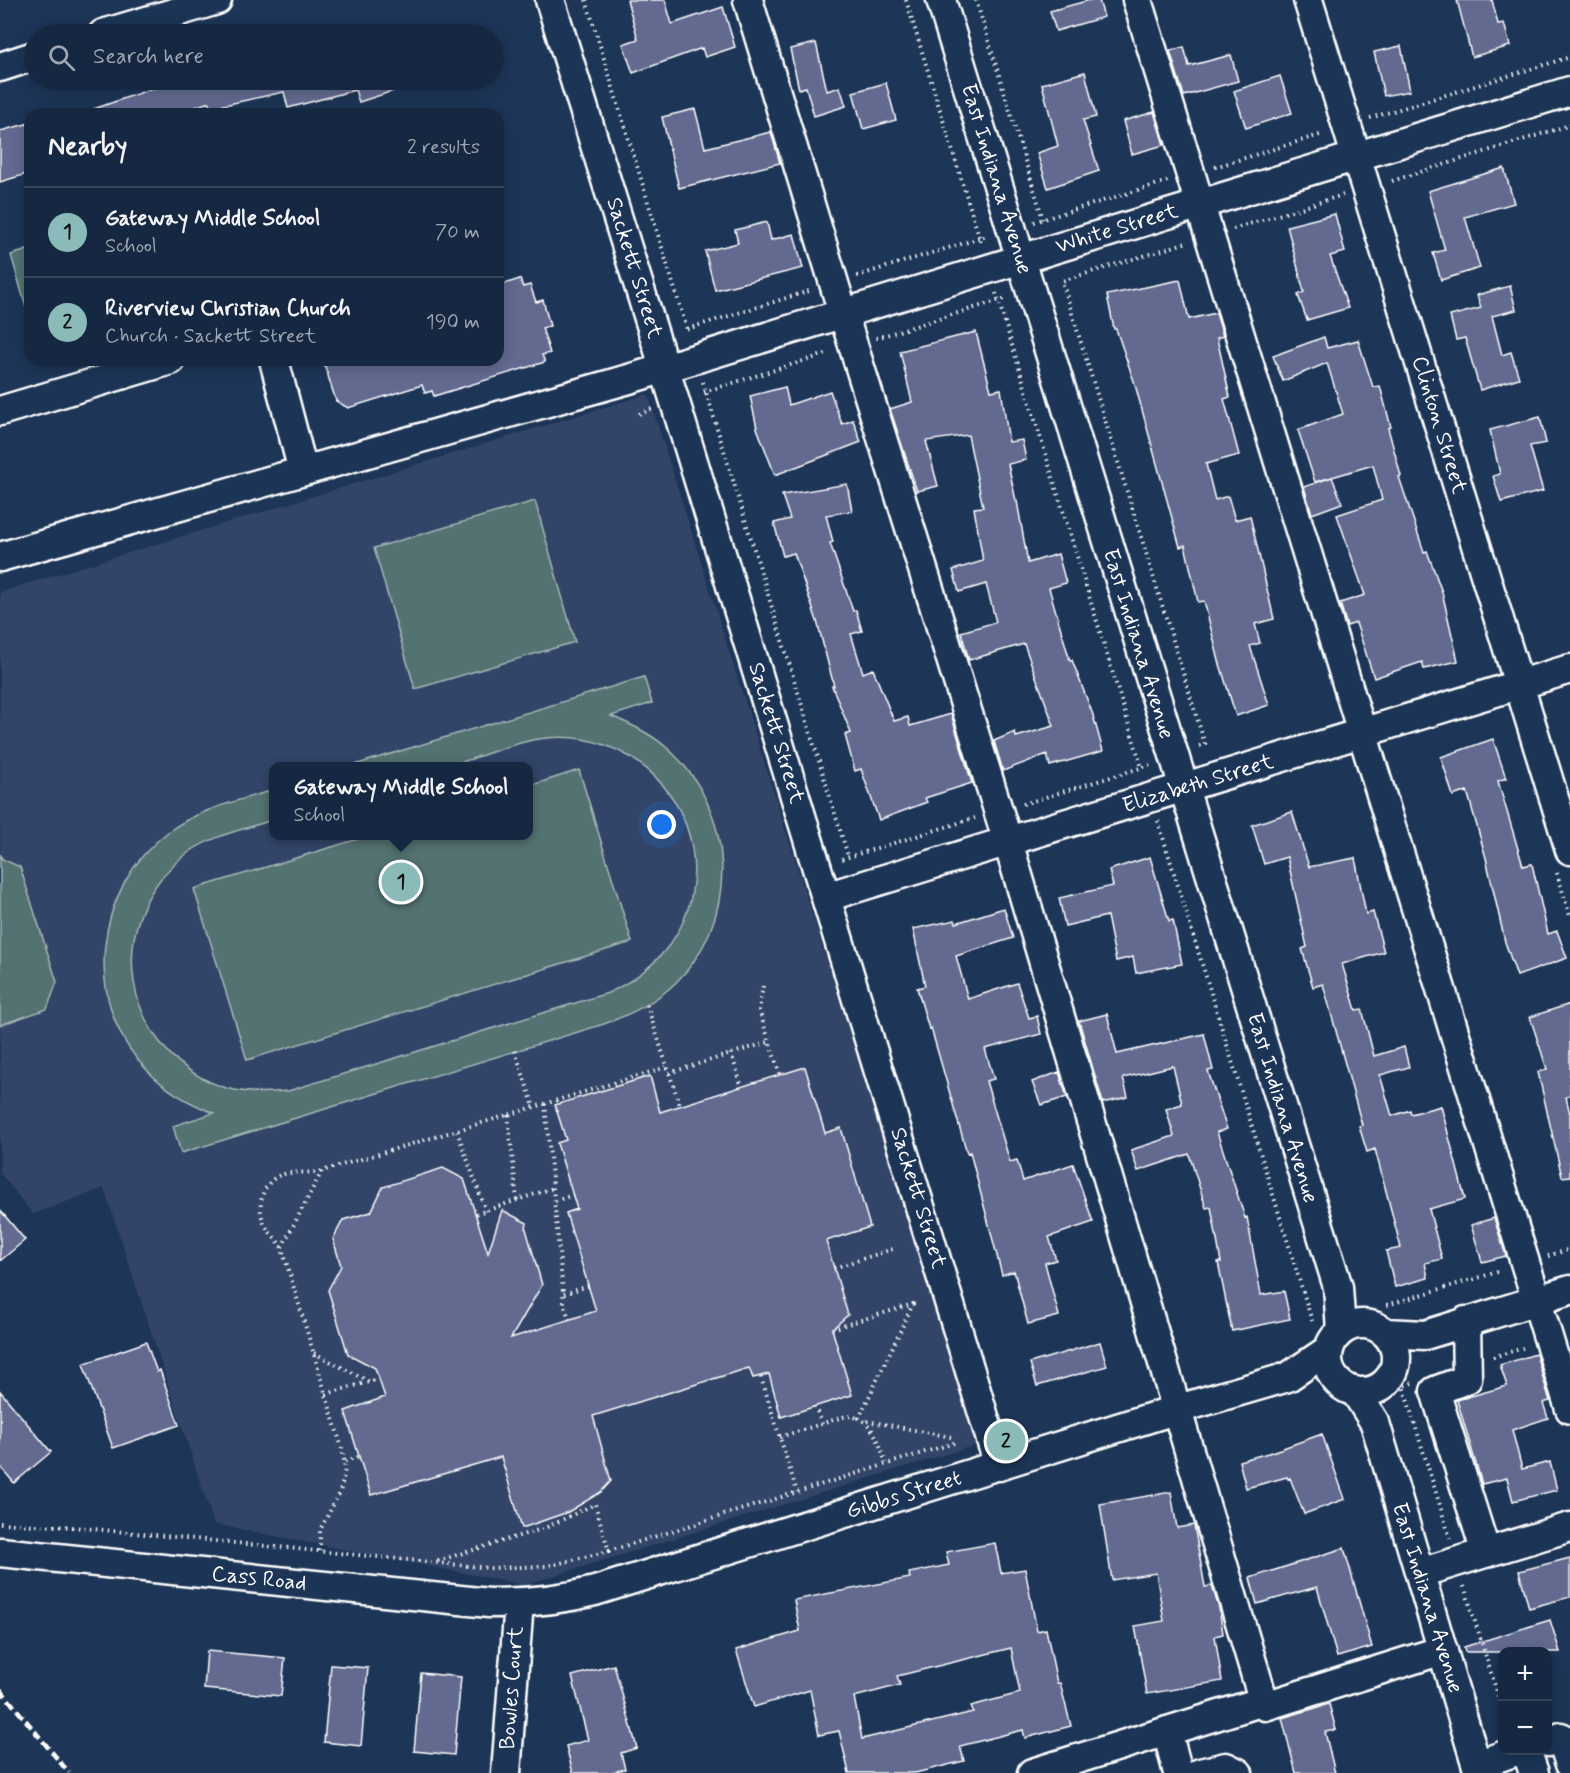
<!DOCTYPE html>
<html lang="en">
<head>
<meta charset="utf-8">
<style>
	:root { --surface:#162841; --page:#1f3048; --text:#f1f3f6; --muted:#9ea6b1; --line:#35445a; --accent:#8bbbb9 }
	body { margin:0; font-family:Mynerve,sans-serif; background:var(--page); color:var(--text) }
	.controls { position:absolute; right:18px; bottom:18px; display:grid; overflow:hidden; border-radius:12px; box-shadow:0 3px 15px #0003 }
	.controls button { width:54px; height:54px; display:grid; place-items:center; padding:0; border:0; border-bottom:2px solid var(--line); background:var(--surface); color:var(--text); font:30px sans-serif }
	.you { position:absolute; left:662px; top:825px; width:21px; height:21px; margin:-15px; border:4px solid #fff; border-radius:50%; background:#1a73e8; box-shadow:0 0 0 9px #1a73e833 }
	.badge { display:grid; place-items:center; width:39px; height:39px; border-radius:50%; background:var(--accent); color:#111; font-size:20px; font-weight:700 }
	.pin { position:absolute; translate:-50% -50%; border:3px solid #fff; box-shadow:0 2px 6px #0006 }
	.popup { position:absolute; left:269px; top:762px; width:264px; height:78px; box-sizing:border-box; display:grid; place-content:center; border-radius:12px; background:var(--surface); filter:drop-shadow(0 2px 4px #0005); font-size:20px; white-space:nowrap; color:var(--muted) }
	.popup b { font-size:22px; color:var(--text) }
	.popup::after { content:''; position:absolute; left:50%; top:100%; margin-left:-12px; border:12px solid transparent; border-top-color:var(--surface) }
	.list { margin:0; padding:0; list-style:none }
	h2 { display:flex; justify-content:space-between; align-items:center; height:78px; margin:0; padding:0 24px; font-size:26px }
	h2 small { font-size:20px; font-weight:400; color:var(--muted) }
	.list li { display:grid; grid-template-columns:39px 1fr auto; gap:18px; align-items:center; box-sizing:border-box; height:90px; padding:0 24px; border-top:2px solid var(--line) }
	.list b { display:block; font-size:22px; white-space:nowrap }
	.list p { margin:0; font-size:20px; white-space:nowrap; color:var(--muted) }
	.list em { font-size:20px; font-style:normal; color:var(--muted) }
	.icon { flex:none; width:33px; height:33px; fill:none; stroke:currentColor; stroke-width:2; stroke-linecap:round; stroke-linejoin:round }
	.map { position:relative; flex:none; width:1570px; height:1773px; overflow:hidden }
	.search { position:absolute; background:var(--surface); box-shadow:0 3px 15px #0003; left:24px; top:24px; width:480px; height:66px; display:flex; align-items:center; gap:15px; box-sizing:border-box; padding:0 21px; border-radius:33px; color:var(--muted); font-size:22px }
	.panel { position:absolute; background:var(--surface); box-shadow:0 3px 15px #0003; left:24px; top:108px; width:480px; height:258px; border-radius:18px }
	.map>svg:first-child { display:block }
	.built { fill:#324568; fill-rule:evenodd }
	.green { fill:#537271; stroke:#a9b8b8; stroke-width:1.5 }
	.building { fill:#626a90; stroke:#fff; stroke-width:1.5; fill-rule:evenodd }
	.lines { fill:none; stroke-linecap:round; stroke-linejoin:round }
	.minor-casing { stroke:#fff; stroke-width:33 }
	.path { stroke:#fff; stroke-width:4; stroke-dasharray:1.5 4.5; stroke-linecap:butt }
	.minor { stroke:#1d3557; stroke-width:28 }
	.rail { stroke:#fff; stroke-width:4.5; stroke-dasharray:9 4.5; stroke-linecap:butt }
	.labels { text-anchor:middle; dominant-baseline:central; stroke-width:4.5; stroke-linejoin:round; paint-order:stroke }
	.street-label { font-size:22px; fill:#fff; stroke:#1d3557 }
</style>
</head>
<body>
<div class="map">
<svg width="1570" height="1773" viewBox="0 0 1570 1773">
	<rect width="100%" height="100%" fill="#1d3557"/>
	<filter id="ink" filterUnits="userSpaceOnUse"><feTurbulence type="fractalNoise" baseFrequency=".0167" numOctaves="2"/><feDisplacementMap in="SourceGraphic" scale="12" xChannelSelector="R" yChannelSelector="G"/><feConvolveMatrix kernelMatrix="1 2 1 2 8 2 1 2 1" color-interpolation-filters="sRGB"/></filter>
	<g filter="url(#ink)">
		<path class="built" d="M648,394L979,1444L524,1585L214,1524L104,1188L33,1214L0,1173V592ZM274,766H528V836H274Z"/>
		<path class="green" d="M30,249V306L26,307L11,255Z
			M535,501L575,642L415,689L374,548Z
			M644,677L652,703L611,716C630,724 650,733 666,747C737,808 742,923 671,987C652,1004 629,1015 604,1024L181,1153L173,1126L214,1113C188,1103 165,1090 146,1069C81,1001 94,888 168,832C198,809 238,801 273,790V820C244,829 210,836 185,855C101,920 121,1049 220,1086C242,1094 265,1093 288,1091L608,993C653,972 688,935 693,884C702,799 630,730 547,738C521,740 494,752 468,760C461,762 454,766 447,766C417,770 381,767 351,766Z
			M579,770L632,942L247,1060L194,889L368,836H528L529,786Z
			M0,854L2,859L20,867L57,982L47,1009L0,1025Z"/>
		<path class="building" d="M627,0H665L672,24L723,7L735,47L705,57L702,48L633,73L623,44L638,39Z
			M1090,0H1099L1104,17L1056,31L1050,11Z
			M1457,0H1492L1498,24L1504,23L1510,46L1472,57Z
			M816,43L827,91L840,87L846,106L814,116L806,87L799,89L790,49Z
			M1401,46L1410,91L1384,96L1374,52Z
			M1184,47L1189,66L1231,55L1238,81L1184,96L1170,51Z
			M1085,72L1096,117L1083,120L1099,171L1048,188L1037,153L1058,146L1042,84Z
			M1280,76L1292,113L1246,128L1234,91Z
			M177,80H415V84L359,102L355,90L288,108L284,92L210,108L209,102L176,114H89L88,111Z
			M886,83L896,120L863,129L853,92Z
			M695,109L705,148L771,132L780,163L679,188L662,117Z
			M1154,112L1164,145L1132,154L1123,121Z
			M30,123V173L0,182V131Z
			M1504,168L1514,203L1465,217L1480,268L1441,280L1433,253L1445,250L1428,191Z
			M1335,214L1345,252L1330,256L1348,308L1307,320L1298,295L1304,292L1287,226Z
			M767,222L771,240L794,234L803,268L715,290L705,251L738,243L735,230Z
			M520,279L523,287L530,285L536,302L543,300L550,326L542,328L550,353L542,355L545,362L434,396L432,391L425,393L422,385L348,408L336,401L323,360H498V286Z
			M1180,280L1189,319L1216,313L1223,336L1217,338L1230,397L1224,399L1239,455L1206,464L1215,500L1228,496L1235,520L1250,516L1274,619L1255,624L1260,643L1250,646L1269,705L1236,716L1219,661L1204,601L1198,602L1185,545L1180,547L1134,381L1116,329H1114L1107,295Z
			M1510,286L1516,310L1492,316L1502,355L1511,352L1519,378L1480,390L1465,338L1456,340L1450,316L1481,308L1477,295Z
			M976,332L991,391L1001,389L1009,442L1022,440L1026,460L1008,464L1016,501H1017L1028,563L1058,554L1066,583L1049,588L1070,661L1072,660L1093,715L1103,751L1050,766L1047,754L1003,771L994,741L1015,732L1016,737L1054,726L1024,644L969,660L961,632L996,622L986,584L959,592L953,570L983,561L974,508L983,507L968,435L926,441L938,486L917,491L890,409L912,402L900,351Z
			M1324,337L1327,348L1358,340L1373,387L1380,386L1391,427L1388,428L1401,476L1399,477L1424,552L1427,551L1442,592L1458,661L1424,669L1422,662L1374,678L1356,623L1347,626L1340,603L1365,595L1337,515L1382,500L1373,465L1315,482L1298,430L1343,414L1327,363L1283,381L1273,356Z
			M785,387L789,405L830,391L842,424L853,420L861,442L775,475L757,428L750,396Z
			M1540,417L1546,443L1530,446L1543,491L1501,502L1493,476L1500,474L1490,430Z
			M1332,477L1342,503L1312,514L1304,487Z
			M847,484L852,511L826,515L833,542L830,543L853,611L856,610L862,631L851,634L863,673L873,669L894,721L908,717L910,726L951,714L972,783L925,798L927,802L879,820L861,769L855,771L845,735L851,733L832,686H834L817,621L794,553L783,556L774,523L790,519L782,495Z
			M1493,739L1506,778L1498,781L1523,866L1532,864L1548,934L1557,931L1567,958L1517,976L1505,942L1486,858L1467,791L1453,796L1441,757Z
			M1292,812L1309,867L1355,858L1366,914L1373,912L1384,952L1342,964L1356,1010L1362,1009L1374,1056L1404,1047L1409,1067L1380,1075L1392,1116L1410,1110L1411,1114L1441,1106L1465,1199L1429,1209L1442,1259L1425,1263L1428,1278L1395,1287L1386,1251L1401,1248L1375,1149L1367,1152L1359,1126L1362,1125L1323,984L1313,987L1302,949L1307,947L1287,857L1264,864L1252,825Z
			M1150,857L1169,921L1173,920L1182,964L1136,973L1133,957L1116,961L1107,916L1065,926L1059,898L1113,886L1109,870Z
			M1004,908L1013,938L956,956L968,999L1017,983L1029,1018L1037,1016L1041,1034L985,1049L994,1079L986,1081L1010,1162L1017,1160L1023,1181L1073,1164L1093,1222L1049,1237L1056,1260L1045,1263L1059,1316L1028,1324L1014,1271L1002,1275L970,1152L967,1153L931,1028L929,1029L917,988L925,986L913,929L955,920L956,923Z
			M1570,1004V1096L1566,1097L1570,1114V1176L1562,1177L1538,1072L1547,1069L1530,1017Z
			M1107,1014L1117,1054L1204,1034L1213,1070L1208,1071L1227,1129L1217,1132L1245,1218L1247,1217L1261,1295L1284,1291L1290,1319L1232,1331L1218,1262H1221L1211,1207L1206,1208L1189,1154L1138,1171L1131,1150L1174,1136L1166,1109L1182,1104L1173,1066L1123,1078L1128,1097L1103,1103L1079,1021Z
			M805,1067L825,1133L841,1128L870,1227L826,1241L848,1315L832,1329L852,1395L781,1417L769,1374L753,1378L749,1368L593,1416L611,1481L601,1492L568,1512L522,1528L501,1457L371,1495L345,1411L385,1397L375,1368L348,1354L328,1290L341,1266L333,1239L343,1220L371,1212L383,1187L443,1168L464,1179L488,1253L502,1210L527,1223L526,1229L542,1285L511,1338L596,1311L566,1213L577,1209L557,1143L566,1140L555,1105L650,1076L660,1112Z
			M1059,1072L1067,1097L1041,1105L1032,1082Z
			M0,1210L25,1240L0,1261Z
			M1494,1218L1506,1256L1482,1262L1471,1225Z
			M146,1342L157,1372L160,1370L179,1425L113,1448L83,1364Z
			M1100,1342L1107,1366L1037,1386L1030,1363Z
			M1536,1354L1550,1401L1543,1403L1548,1418L1512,1430L1522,1469L1550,1462L1557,1490L1513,1501L1507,1478L1482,1484L1457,1400L1507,1386L1500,1365Z
			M0,1391L51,1452L14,1483L0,1466Z
			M1322,1434L1345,1499L1304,1514L1290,1478L1288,1479L1287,1477L1246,1488L1239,1461L1272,1452Z
			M1171,1492L1177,1528L1194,1525L1205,1587L1212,1586L1219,1608L1223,1634L1215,1636L1222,1681L1147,1694L1135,1626L1164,1621L1156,1573L1112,1580L1100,1504Z
			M995,1543L1001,1573L1025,1569L1037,1631L1046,1629L1057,1683H1060L1071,1726L1025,1738L1023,1730L960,1746L964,1761L915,1773H849L839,1731L819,1735L810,1690L754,1707L736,1650L800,1631L794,1600L910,1578L909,1573L949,1565L946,1552ZM1011,1648L1020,1693L971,1706L973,1712L862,1739L854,1697L900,1685L897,1676Z
			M1344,1548L1372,1647L1337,1657L1317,1587L1257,1604L1250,1578Z
			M1570,1558V1597L1529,1608L1519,1571Z
			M1550,1620L1560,1652H1465L1464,1647Z
			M207,1651L285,1658L281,1696L204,1689Z
			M331,1665L368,1668L361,1746L324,1742Z
			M614,1665L637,1748L621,1753L625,1769L609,1773H573L566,1746L588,1740L572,1676Z
			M421,1673L461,1677L454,1755L414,1751Z
			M1329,1704L1336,1730L1325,1732L1335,1773H1296L1282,1718Z"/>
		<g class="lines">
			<g class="minor-casing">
				<path id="minor" d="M550,0L675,402L999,1466
					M748,0L843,313L1008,842L1265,1706L1443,1650
					M941,0L1338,1287L1341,1331
					M1137,0L1570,1409
					M1308,0L1570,850
					M103,34L217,0
					M0,67L34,56
					M274,360L303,471
					M0,411L171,360
					M0,557L629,379L1570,91
					M826,897L1570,669
					M1466,1321L1467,1379L1435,1391L1486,1553
					M1328 1358a34 34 0 1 1 68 0a34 34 0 1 1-68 0Z
					M1385,1333L1425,1335L1570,1290
					M1355,1391L1375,1423L1479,1773
					M0,1552L489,1603C526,1603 560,1600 595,1591L1178,1409L1288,1377L1328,1350
					M1420,1573L1570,1527
					M1167,1731L1178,1773
					M1548,1742L1561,1737L1570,1764
					M1526,1750L1534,1773
					M1477,1765L1519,1750
					M506,1773L519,1603
					M1032,1773L1264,1701
					M1200,1773L1226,1767L1238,1773"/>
			</g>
			<path class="path" d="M586,0L687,329
				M906,0L982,246
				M976,0L1043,219
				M1370,118L1570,57
				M1215,167L1323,134
				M1392,181L1570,125
				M1034,222L1168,181
				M1233,229L1343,195
				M1185,243L1062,281L1205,744L1197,747
				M857,276L987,236
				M996,293L1142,768
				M687,329L809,291
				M876,338L1007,298
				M703,382L848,856
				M704,392L829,353
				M639,414L652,409
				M1023,804L1150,765
				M1158,821L1312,1321
				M842,859L975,818
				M1557,873L1570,916
				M763,986L759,1010L780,1074
				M647,1005L680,1106
				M515,1051L534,1107
				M731,1053L742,1087
				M669,1073L769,1042
				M545,1104L564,1303L569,1319
				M508,1115L517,1200
				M457,1131L486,1211
				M555,1201L573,1195
				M476,1214L553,1188
				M282,1247L322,1171L667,1067
				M1548,1256L1570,1249
				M834,1268L896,1248
				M564,1294L588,1286
				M1387,1305L1501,1271
				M832,1329L913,1304L859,1418C876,1428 880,1446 886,1463
				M314,1353L370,1382
				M1493,1357L1523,1348
				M761,1377L797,1492
				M1412,1383L1403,1386L1450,1538
				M326,1394L379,1379
				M815,1406L822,1424
				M867,1421L951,1437
				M780,1437L843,1417L851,1416L860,1419
				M345,1461L359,1457
				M0,1523L73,1527L490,1568L548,1566L609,1551L595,1504L545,1528L434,1562
				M320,1551V1530L340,1492L343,1480L345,1470L343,1452L282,1248C277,1239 269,1233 265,1225C255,1206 263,1179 284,1174C296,1171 309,1174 322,1171
				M609,1551L954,1443
				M1464,1586L1502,1708"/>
			<use href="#minor" class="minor"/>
			<path class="rail" d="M0,1689L69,1773"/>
		</g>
	</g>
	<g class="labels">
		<g class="street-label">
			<text transform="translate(996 179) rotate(73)">East Indiana Avenue</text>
			<text transform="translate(1117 229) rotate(-17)">White Street</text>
			<text transform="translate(634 268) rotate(73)">Sackett Street</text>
			<text transform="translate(1439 425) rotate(73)">Clinton Street</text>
			<text transform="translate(1138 644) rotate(73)">East Indiana Avenue</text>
			<text transform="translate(776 733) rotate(73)">Sackett Street</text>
			<text transform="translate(1198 784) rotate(-17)">Elizabeth Street</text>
			<text transform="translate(1282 1108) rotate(73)">East Indiana Avenue</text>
			<text transform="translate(918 1198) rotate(73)">Sackett Street</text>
			<text transform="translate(904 1495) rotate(-17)">Gibbs Street</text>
			<text transform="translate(259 1579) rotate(6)">Cass Road</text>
			<text transform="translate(1427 1598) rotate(73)">East Indiana Avenue</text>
			<text transform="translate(512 1688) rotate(-86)">Bowles Court</text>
		</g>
	</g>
</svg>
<div class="controls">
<button>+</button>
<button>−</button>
</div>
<div class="you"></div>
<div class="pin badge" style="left:401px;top:882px">1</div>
<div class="popup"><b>Gateway Middle School</b>School</div>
<div class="pin badge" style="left:1006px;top:1441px">2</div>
<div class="search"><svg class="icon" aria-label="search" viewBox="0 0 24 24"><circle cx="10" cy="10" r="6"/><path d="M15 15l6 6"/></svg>Search here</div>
<section class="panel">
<h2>Nearby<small>2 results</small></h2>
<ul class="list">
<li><span class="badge">1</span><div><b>Gateway Middle School</b><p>School</p></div><em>70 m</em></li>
<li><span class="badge">2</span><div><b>Riverview Christian Church</b><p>Church · Sackett Street</p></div><em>190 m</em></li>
</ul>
</section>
</div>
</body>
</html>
